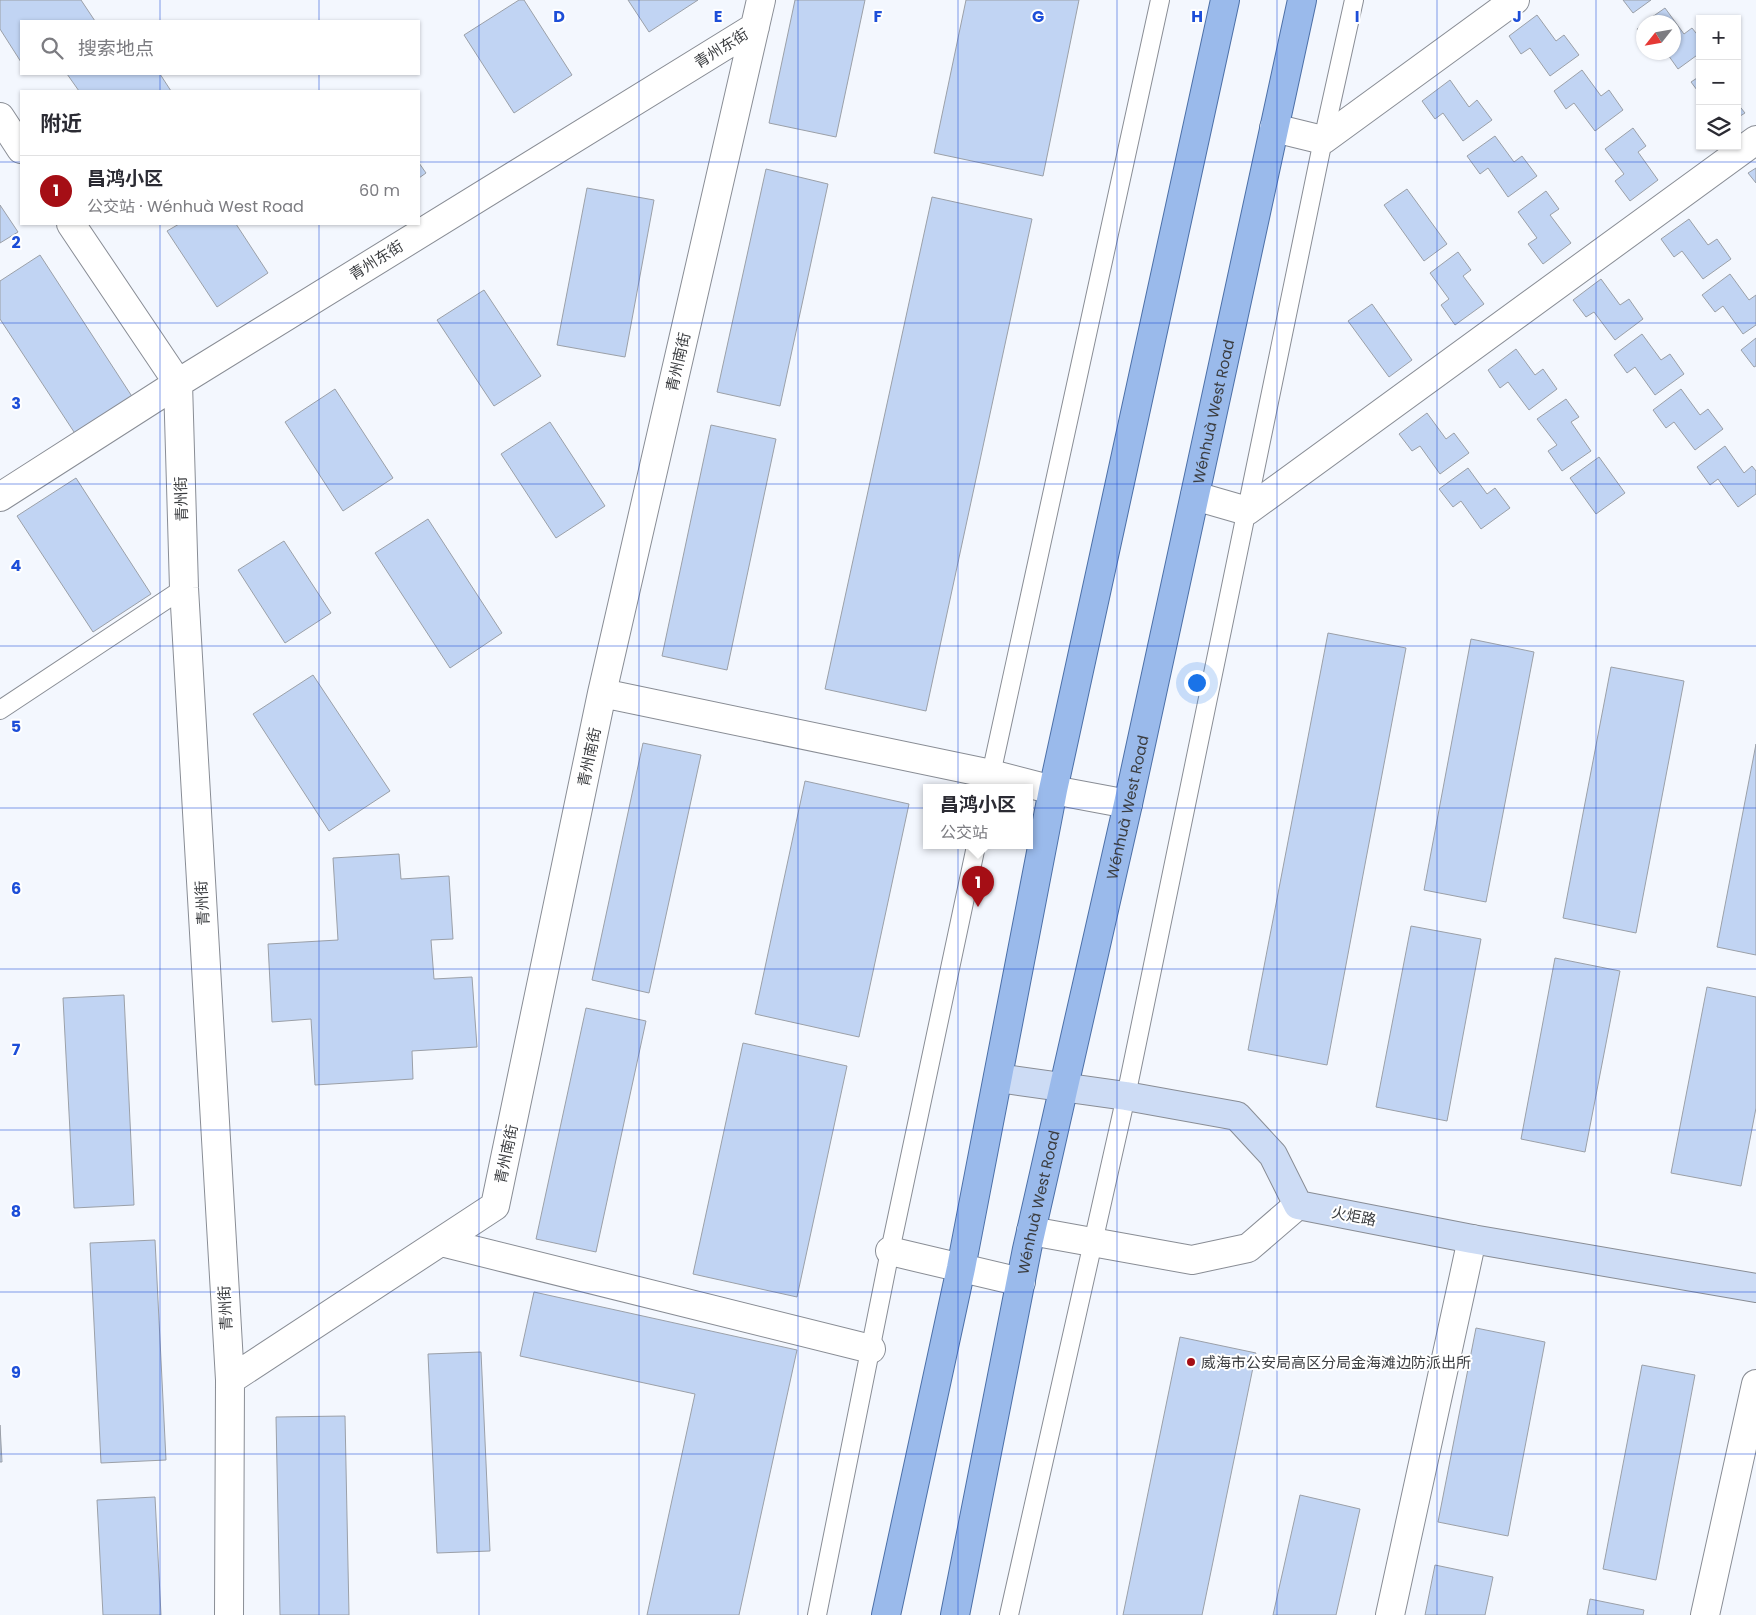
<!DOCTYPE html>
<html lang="zh">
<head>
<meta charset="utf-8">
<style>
	:root { --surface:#fff; --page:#f2f2f3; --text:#2b2b33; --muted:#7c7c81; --line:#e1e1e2; --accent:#a50e15 }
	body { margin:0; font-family:Poppins,"Noto Sans SC",sans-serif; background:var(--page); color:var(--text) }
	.controls { position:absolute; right:15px; top:15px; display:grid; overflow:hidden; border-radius:0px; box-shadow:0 1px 4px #0004 }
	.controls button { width:45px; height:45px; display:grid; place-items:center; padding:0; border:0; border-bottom:1px solid var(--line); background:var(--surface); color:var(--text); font:25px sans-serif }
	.compass { position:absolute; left:1636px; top:15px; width:45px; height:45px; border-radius:50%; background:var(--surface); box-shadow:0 1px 4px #0004; rotate:239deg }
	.you { position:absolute; left:1196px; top:682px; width:18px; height:18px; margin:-12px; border:4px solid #fff; border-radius:50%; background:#1a73e8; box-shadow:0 0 0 8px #1a73e833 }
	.badge { display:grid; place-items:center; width:32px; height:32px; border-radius:50%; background:var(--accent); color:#fff; font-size:16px; font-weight:700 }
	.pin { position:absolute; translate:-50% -41px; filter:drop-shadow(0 1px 2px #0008) }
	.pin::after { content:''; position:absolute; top:26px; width:18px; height:15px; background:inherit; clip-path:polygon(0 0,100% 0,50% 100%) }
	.popup { position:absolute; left:923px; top:784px; width:110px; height:65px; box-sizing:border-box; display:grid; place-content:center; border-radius:0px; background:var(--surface); filter:drop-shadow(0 1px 4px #0005); font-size:16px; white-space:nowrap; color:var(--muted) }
	.popup b { font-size:19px; color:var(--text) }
	.popup::after { content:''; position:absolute; left:50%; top:100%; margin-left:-10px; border:10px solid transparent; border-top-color:var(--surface) }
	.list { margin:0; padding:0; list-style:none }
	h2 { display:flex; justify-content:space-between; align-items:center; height:65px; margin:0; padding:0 20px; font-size:21px }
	h2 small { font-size:16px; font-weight:400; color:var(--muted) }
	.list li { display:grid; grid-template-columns:32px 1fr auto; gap:15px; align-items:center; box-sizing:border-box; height:70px; padding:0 20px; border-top:1px solid var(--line) }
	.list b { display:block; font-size:19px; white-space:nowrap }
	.list p { margin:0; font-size:16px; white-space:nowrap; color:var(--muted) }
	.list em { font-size:16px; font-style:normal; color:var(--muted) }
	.icon { flex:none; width:28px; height:28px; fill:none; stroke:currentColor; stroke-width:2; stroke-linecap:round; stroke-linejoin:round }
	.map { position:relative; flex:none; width:1756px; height:1615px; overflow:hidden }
	.search { position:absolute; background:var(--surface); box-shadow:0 1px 4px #0004; left:20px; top:20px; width:400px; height:55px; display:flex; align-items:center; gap:12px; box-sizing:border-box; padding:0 18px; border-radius:0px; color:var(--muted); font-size:19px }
	.panel { position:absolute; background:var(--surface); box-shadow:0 1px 4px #0004; left:20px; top:90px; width:400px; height:135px; border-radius:0px }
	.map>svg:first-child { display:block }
	.building { fill:#c1d4f3; stroke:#9ba0a8 }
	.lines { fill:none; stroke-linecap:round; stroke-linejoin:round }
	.lane-casing { stroke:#898d95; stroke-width:20 }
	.street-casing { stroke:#898d95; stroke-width:30 }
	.secondary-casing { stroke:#898d95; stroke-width:30 }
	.primary-casing { stroke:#4d70a7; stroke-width:30 }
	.lane { stroke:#fff; stroke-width:18 }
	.street { stroke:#fff; stroke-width:28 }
	.secondary { stroke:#cddcf5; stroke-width:28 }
	.primary { stroke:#9abaeb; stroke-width:28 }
	.grid { fill:none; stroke:#1d4ed8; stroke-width:1; stroke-opacity:0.55 }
	.poi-dot { fill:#a50e15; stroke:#fff; stroke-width:2 }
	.labels { text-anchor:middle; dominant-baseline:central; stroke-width:4; stroke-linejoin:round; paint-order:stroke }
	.street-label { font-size:15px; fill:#3b3d40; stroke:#fff }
	.poi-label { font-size:15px; fill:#3b3d40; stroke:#fff; text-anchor:start }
	.grid-label { font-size:16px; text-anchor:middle; font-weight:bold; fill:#1d4ed8; stroke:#fff; stroke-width:4; stroke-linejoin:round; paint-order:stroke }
</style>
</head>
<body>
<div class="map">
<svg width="1756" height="1615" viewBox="0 0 1756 1615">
	<rect width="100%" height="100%" fill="#f3f7fe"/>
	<path class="building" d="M0,0H81L95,21H21V62L0,29Z
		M519,0H524L572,75L514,113L464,35Z
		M628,0H698L649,32Z
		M795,0H865L836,137L769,123Z
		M966,0H1079L1043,176L934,153Z
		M1623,0H1651L1633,13Z
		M1665,8L1684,34L1692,28L1700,38V53L1678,69L1666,52H1674V22H1645Z
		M1537,15L1556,41L1564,35L1579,55L1550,76L1530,48L1521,54L1509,36Z
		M1644,24V38L1637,29Z
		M1582,70L1601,96L1609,90L1623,110L1595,131L1574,103L1566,109L1554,91Z
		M67,74H160L171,91H79Z
		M1700,76V94L1691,82Z
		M1450,80L1469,107L1477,100L1492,120L1463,141L1443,113L1435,119L1422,101Z
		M1737,103L1745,113L1737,118Z
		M1633,128L1646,146L1638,152L1658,180L1630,201L1615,181L1624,174L1605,149Z
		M1495,136L1514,162L1522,156L1537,176L1508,197L1488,168L1480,174L1467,156Z
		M419,163L426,173L419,178Z
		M1756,168V183L1748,173Z
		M766,169L828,184L780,406L717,392Z
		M587,188L654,200L625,357L557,345Z
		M1407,189L1447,244L1424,261L1384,205Z
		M1546,191L1559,209L1550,215L1571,243L1543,264L1528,244L1537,238L1518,212Z
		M932,197L1032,219L926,711L825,689Z
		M0,205L18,232L0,243Z
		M1689,219L1708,245L1717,239L1731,259L1703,279L1682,251L1674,257L1661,239Z
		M179,224H236L268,273L217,307L167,231Z
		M1458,252L1471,270L1463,276L1484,304L1455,325L1441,305L1449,299L1430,273Z
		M40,255L133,398L76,435L0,319V281Z
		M1730,274L1749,300L1756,295V325L1743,334L1723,306L1715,312L1702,295Z
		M1601,279L1620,305L1629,299L1643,319L1615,340L1594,312L1586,317L1573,300Z
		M484,290L541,376L494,406L437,320Z
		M1372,304L1412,360L1389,377L1348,321Z
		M1642,334L1661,360L1670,354L1684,374L1655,395L1635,367L1627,373L1614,355Z
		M1756,338V366L1754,367L1741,350Z
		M1516,349L1535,375L1543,369L1557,389L1529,410L1508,382L1500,388L1488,370Z
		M335,389L393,478L343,511L285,422Z
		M1681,389L1700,415L1708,409L1723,429L1695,450L1674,422L1666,428L1653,410Z
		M1566,399L1579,417L1571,422L1591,451L1562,471L1548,451L1557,445L1537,419Z
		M1427,413L1446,439L1454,433L1469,453L1440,474L1420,446L1412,451L1399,434Z
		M550,422L605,506L556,538L501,454Z
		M711,425L776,439L727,670L662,656Z
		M1725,446L1744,473L1752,466L1756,471V494L1738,507L1718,479L1710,485L1697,467Z
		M1599,457L1625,493L1596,514L1570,478Z
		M1468,468L1487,494L1495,488L1510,508L1481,529L1461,501L1453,507L1439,489Z
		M76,478L151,594L93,632L17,516Z
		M428,519L502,633L450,668L375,553Z
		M284,541L331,613L285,643L238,570Z
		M1328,633L1406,648L1327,1065L1248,1050Z
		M1471,639L1534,652L1486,902L1424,890Z
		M1611,667L1684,681L1636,933L1563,918Z
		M313,675L390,791L329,831L253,714Z
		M643,743L701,755L649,993L592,980Z
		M1756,744V955L1717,947Z
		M805,781L909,804L859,1037L755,1014Z
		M399,854L401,879L449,876L453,939L431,940L434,979L472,977L477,1047L412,1051L413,1079L315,1085L311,1019L272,1022L268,944L338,940L333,858Z
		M1411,926L1481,939L1447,1121L1376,1107Z
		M1555,958L1620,971L1585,1152L1521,1139Z
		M1707,987L1756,997V1108L1741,1186L1671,1173Z
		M124,995L134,1205L74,1208L63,998Z
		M586,1008L646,1021L596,1252L536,1239Z
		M743,1043L847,1066L797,1297L693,1274Z
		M155,1240L166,1460L101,1463L90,1243Z
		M534,1292L797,1350L739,1615H647L695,1394L520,1356Z
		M1476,1328L1545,1342L1508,1536L1438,1522Z
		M1180,1337L1256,1353L1202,1615H1123Z
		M481,1352L490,1551L437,1553L428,1354Z
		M1642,1365L1695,1375L1656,1580L1603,1569Z
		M345,1416L349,1615H280L276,1417Z
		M0,1425L2,1462H0Z
		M1300,1495L1360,1509L1336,1615H1273Z
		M155,1497L161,1615H103L97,1500Z
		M1435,1565L1493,1577L1485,1615H1425Z
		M1590,1599L1644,1610L1643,1615H1587Z"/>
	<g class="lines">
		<g class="lane-casing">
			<path id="lane" d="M0,710L184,588
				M988,788L1160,0
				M817,1615L890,1251L976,846
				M1009,1615L1126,1096L1323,140L1354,0"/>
		</g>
		<g class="street-casing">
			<path id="street" d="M0,117L21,149
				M1274,128L1323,140L1515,0
				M71,224L178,383L184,588L230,1380L229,1615
				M1195,496L1247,511L1756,140
				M0,497L178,383L755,27
				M602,693L991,774L1053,790L1128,804
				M1031,1231L1192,1260L1248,1248L1298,1205
				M441,1242L871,1349
				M890,1251L1021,1282
				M230,1380L495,1206L602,693L761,0
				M1390,1615L1472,1239
				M1705,1615L1756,1384"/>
		</g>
		<g class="secondary-casing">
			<path id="secondary" d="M998,1078L1126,1096L1237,1116L1273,1155L1298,1205L1472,1239L1756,1288"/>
		</g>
		<g class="primary-casing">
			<g id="primary">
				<path d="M886,1615L961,1268L1053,790L1225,0"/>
				<path id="s1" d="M955,1615L1027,1249L1128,804L1302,0"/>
			</g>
		</g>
		<use href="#lane" class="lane"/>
		<use href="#street" class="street"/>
		<use href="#secondary" class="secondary"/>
		<use href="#primary" class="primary"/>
	</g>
	<path class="grid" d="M160,0V21M319,0V21M479,0V1615M639,0V1615M798,0V1615M958,0V1615M1117,0V1615M1277,0V1615M1437,0V1615M1596,0V1615M160,74V91M319,74V91M0,162H21M419,162H1756M160,224V1615M319,224V1615M0,323H1756M0,484H1756M0,646H1756M0,808H1756M0,969H1756M0,1130H1756M0,1292H1756M0,1454H1756"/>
	<circle class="poi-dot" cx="1191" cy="1362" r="5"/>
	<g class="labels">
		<g class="street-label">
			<text transform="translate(721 48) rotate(-32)">青州东街</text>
			<text transform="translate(376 260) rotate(-32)">青州东街</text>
			<text transform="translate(678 362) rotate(-77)">青州南街</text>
			<text stroke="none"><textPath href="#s1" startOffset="1231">Wénhuà West Road</textPath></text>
			<text transform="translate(181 499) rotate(-92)">青州街</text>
			<text transform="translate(589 757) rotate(-78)">青州南街</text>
			<text stroke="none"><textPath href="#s1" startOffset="826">Wénhuà West Road</textPath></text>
			<text transform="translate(202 903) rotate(-93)">青州街</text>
			<text transform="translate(506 1154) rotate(-78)">青州南街</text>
			<text stroke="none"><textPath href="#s1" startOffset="421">Wénhuà West Road</textPath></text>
			<text transform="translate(1354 1216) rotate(11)">火炬路</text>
			<text transform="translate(225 1308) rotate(-93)">青州街</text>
		</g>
		<g class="poi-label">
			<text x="1201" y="1362">威海市公安局高区分局金海滩边防派出所</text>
		</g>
	</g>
	<g class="grid-label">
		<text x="559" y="22">D</text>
		<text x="718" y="22">E</text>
		<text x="878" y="22">F</text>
		<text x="1038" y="22">G</text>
		<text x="1197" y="22">H</text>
		<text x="1357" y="22">I</text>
		<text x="1517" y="22">J</text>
		<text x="16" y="248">2</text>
		<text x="16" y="409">3</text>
		<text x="16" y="571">4</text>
		<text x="16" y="732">5</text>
		<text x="16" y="894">6</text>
		<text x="16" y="1055">7</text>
		<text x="16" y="1217">8</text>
		<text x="16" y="1378">9</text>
	</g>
</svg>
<div class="controls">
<button>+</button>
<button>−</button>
<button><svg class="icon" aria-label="layers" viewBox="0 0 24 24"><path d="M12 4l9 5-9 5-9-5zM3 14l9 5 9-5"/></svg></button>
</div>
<svg class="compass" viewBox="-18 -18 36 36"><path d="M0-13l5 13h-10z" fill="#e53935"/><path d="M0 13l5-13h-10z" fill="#7c7c81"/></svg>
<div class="you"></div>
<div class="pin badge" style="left:978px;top:907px">1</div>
<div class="popup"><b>昌鸿小区</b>公交站</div>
<div class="search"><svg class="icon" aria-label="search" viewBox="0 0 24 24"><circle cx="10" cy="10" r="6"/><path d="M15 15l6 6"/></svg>搜索地点</div>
<section class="panel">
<h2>附近<small></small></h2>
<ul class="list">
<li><span class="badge">1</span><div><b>昌鸿小区</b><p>公交站 · Wénhuà West Road</p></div><em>60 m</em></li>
</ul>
</section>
</div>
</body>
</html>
